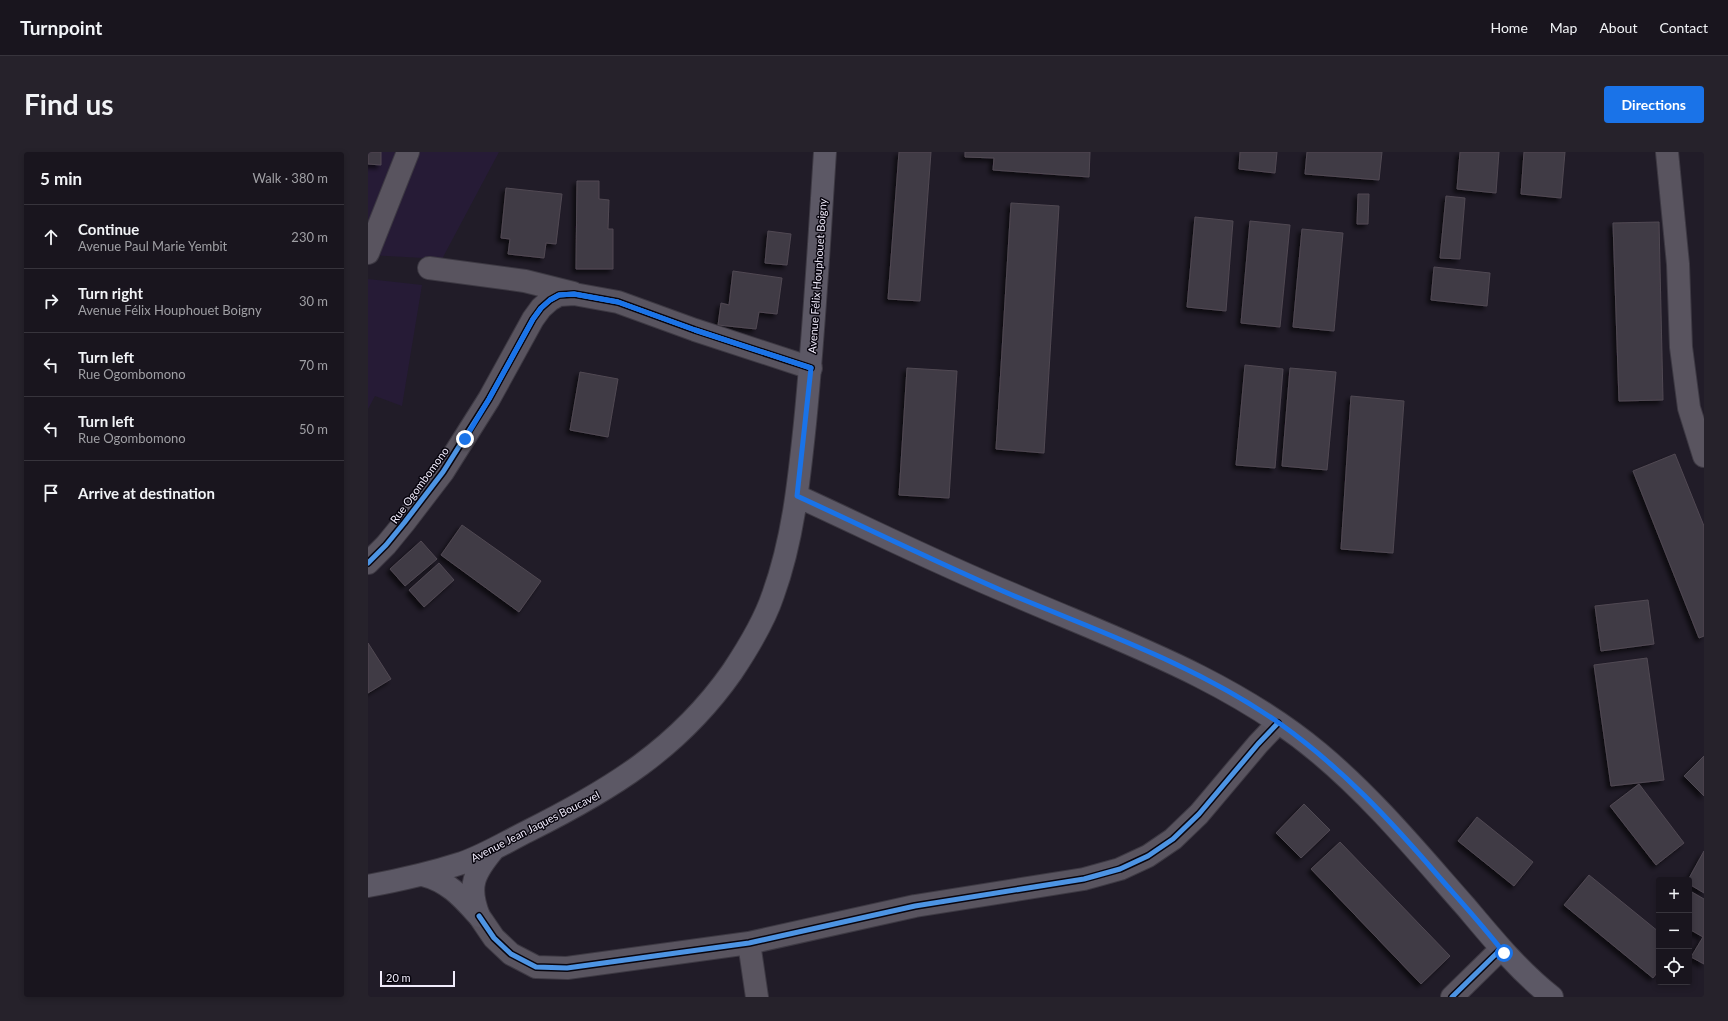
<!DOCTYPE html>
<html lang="en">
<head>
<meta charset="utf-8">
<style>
	:root { --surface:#19151e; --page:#26222b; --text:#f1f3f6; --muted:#9f9fa4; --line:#37343c; --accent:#1a73e8 }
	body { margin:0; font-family:Lato,sans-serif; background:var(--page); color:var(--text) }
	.controls { position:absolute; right:12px; bottom:12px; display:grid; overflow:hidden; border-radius:4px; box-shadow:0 2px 6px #0003 }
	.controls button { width:36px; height:36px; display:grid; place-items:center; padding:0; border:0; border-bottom:1px solid var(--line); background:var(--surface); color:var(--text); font:20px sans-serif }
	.scale { position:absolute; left:12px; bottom:10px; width:75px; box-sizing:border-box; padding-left:4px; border:2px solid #f1ecfc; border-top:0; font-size:11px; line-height:14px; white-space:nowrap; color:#f1ecfc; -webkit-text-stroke:3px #08050e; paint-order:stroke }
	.stop { position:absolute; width:12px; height:12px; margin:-9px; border:3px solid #1a73e8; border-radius:50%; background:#fff }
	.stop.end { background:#1a73e8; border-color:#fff; box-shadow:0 1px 4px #0008 }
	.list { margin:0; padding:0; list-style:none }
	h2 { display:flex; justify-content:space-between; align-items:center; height:52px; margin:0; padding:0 16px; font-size:17px }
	h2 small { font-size:13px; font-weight:400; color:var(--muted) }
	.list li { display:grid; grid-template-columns:26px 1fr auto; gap:12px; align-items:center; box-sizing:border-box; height:64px; padding:0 16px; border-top:1px solid var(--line) }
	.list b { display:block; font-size:15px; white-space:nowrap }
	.list p { margin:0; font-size:13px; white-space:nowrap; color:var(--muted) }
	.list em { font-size:13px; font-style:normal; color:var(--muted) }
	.icon { flex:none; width:22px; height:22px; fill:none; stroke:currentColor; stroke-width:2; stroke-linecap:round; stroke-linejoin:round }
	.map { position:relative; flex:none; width:1336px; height:845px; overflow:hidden; border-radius:4px }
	header { display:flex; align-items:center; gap:24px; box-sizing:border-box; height:56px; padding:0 20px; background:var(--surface); border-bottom:1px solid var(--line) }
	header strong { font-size:19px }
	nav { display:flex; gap:22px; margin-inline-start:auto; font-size:14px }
	.intro { display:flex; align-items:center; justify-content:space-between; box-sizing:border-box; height:96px; padding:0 24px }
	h1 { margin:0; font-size:28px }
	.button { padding:10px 18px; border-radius:4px; background:var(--accent); color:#fff; font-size:14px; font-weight:700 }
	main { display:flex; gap:24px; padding:0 24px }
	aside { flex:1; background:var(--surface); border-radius:4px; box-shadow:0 2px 6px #0003 }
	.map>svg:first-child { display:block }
	.built { fill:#261b36 }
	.building { fill:#413a44; stroke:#504953; filter:url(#shadow) }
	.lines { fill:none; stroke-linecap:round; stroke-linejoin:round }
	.minor-casing { stroke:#3d3943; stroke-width:24 }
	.major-casing { stroke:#3d3943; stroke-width:24 }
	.minor { stroke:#59545f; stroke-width:22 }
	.major { stroke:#5c5865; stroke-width:22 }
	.cycleway-casing { stroke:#08050e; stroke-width:8 }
	.cycleway { stroke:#4d94e3; stroke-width:5 }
	.route { stroke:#1a73e8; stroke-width:5 }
	.labels { text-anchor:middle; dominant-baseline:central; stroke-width:3; stroke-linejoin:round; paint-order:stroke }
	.street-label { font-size:11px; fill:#f1ecfc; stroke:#08050e }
</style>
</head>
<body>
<header>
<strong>Turnpoint</strong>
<nav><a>Home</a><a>Map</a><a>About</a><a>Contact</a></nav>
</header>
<div class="intro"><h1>Find us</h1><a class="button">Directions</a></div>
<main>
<aside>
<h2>5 min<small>Walk · 380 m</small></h2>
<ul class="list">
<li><svg class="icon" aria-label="ahead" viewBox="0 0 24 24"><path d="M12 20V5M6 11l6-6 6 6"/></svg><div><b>Continue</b><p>Avenue Paul Marie Yembit</p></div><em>230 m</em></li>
<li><svg class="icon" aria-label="right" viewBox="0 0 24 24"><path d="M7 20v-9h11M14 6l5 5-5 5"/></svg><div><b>Turn right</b><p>Avenue Félix Houphouet Boigny</p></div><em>30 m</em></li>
<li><svg class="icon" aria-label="left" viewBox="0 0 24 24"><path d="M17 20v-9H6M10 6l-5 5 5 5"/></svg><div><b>Turn left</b><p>Rue Ogombomono</p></div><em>70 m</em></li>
<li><svg class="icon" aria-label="left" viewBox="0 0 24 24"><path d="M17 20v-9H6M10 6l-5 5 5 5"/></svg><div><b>Turn left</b><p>Rue Ogombomono</p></div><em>50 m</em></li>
<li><svg class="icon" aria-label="arrive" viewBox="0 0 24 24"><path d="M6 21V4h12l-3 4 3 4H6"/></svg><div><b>Arrive at destination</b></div></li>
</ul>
</aside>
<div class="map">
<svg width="1336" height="845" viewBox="0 0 1336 845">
	<defs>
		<filter id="shadow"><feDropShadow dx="-3.5" dy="3.5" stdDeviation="2" flood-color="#0009"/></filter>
	</defs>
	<rect width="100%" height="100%" fill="#211c28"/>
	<path class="built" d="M0,0H131L74,107L0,103Z
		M0,127L54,133L34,254L7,244L0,257Z"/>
	<path class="building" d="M0,0H13V13L0,12Z
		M531,0H563L552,149L520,147Z
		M597,0H722L721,25L625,18L626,6L597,5Z
		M872,0H909L907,21L871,17Z
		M939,0H1014L1011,28L937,22Z
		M1092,0H1131L1128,41L1089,37Z
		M1156,0H1197L1193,46L1153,42Z
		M209,29H231V47L241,48L240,77H245V117H208Z
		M138,36L194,42L188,92L178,91L176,106L140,102L142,87L133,86Z
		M990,42H1001L1000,72H989Z
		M1078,44L1097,46L1092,107L1072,106Z
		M643,51L691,54L676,301L628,297Z
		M827,65L865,69L858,159L819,155Z
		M882,69L922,73L912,175L873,171Z
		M1291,70L1295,248L1251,249L1245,71Z
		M934,77L975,81L966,179L925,175Z
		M400,79L423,82L419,113L397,111Z
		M1066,115L1122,121L1119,154L1063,148Z
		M365,119L414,126L409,162L391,160L388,177L350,173L353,151L361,153Z
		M877,213L915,217L907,316L868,313Z
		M539,216L589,219L581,346L531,343Z
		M922,216L968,220L959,318L914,314Z
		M212,220L250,227L240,285L202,278Z
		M983,244L1036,249L1025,401L973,397Z
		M1307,302L1336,374V484L1331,486L1265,319Z
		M94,373L173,429L151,460L73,403Z
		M53,389L69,407L37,434L22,417Z
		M71,411L86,428L56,455L41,438Z
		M1280,448L1286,492L1233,499L1227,454Z
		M0,491L23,527L0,541Z
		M1279,506L1296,628L1243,634L1226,513Z
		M1336,604V644L1316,624Z
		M1271,632L1316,691L1288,713L1242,654Z
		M936,652L962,678L933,706L908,681Z
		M1109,665L1165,710L1146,734L1090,689Z
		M972,690L1082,804L1053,832L943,717Z
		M1336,699V741L1321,732L1320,728Z
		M1221,723L1291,780V818L1285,826L1196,753Z
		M1322,739L1336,747V812L1323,805L1335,785L1321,777Z"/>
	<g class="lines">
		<g class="minor-casing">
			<path id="minor" d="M1299,0L1310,112L1313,195L1321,256L1336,304
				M0,101L40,0
				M61,116L157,129L205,141
				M0,411L18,393L36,371L75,320L121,247L165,167L173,156L182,148L191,143L206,142L250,150L327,178L443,216
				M111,764L126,786L143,802L168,815L199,816L381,791L547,754L716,727L752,717L780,704L805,687L831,662L890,592L910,571
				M381,791L389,845
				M1084,845L1133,797"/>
		</g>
		<g class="major-casing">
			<path id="major" d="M429,344C501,377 571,412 644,442C750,488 861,526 951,601C1006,647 1051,702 1098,755C1125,787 1151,819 1184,845
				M55,723C79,729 93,744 109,762
				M0,734C32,728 63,721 94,711C117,703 138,690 160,679C242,638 310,597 364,520C380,496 396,470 405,443C425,388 431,329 437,271C446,181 451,91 457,0
				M111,764C99,734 106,721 126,697"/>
		</g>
		<use href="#minor" class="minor"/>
		<use href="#major" class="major"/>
		<g class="cycleway-casing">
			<path id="cycleway" d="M0,411L18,393L36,371L75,320L121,247L165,167L173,156L182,148L191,143L206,142L250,150L327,178L443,216
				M111,764L126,786L143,802L168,815L199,816L381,791L547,754L716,727L752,717L780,704L805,687L831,662L890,592L910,571
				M1084,845L1133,797"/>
		</g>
		<use href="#cycleway" class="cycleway"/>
	</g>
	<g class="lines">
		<path class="route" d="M97,287L121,247L165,167L173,156L182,148L191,143L206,142L250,150L327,178L443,216L429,344C501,377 572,412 644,443C735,481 830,514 911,571C973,615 1023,669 1072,726C1094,751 1116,775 1136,801"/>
	</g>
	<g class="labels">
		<g class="street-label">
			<text transform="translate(449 124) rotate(-86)">Avenue Félix Houphouet Boigny</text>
			<text transform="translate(51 333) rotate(-54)">Rue Ogombomono</text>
			<text transform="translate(167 674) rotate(-27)">Avenue Jean Jaques Boucavel</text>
		</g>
	</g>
</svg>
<div class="controls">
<button>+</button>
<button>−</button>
<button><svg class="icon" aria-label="locate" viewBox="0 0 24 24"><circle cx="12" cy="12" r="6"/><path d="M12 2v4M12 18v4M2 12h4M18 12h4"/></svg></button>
</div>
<div class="scale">20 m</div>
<div class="stop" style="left:1136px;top:801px"></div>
<div class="stop end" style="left:97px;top:287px"></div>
</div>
</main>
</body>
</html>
